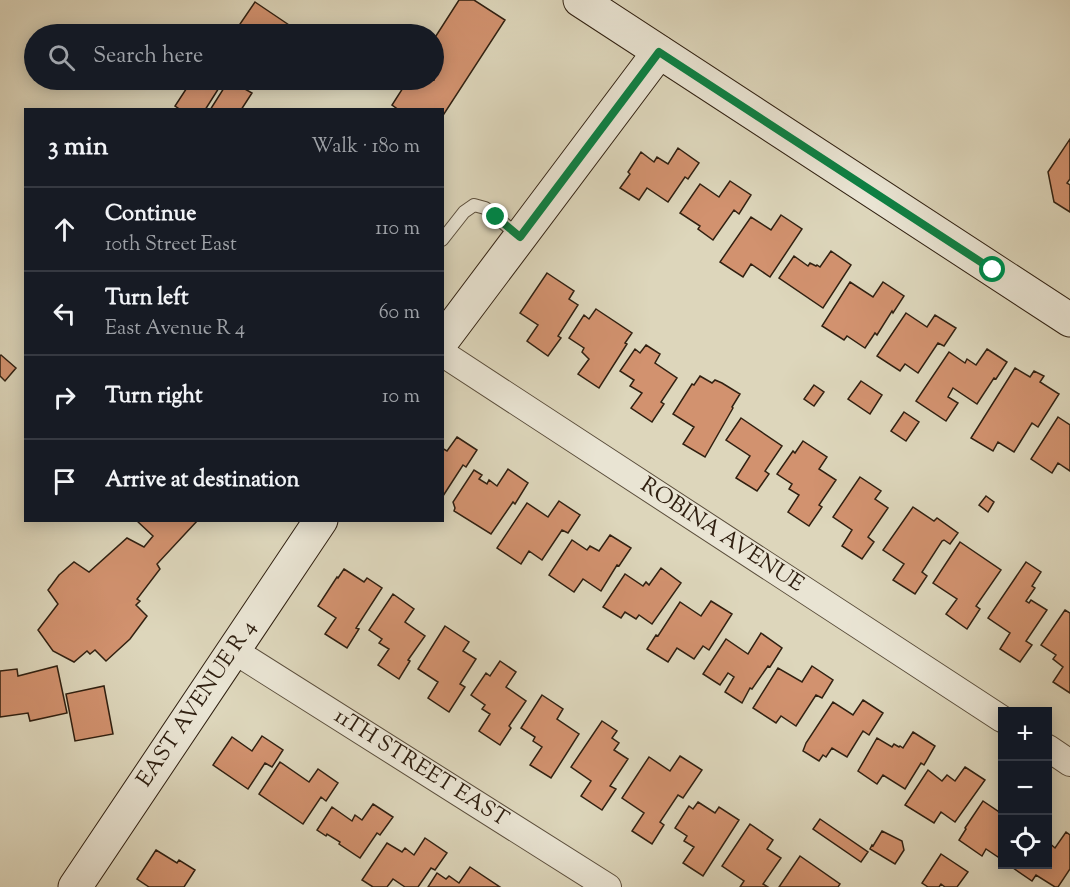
<!DOCTYPE html>
<html lang="en">
<head>
<meta charset="utf-8">
<style>
	:root { --surface:#171b24; --page:#242831; --text:#f1f3f6; --muted:#9ea1a6; --line:#363941 }
	body { margin:0; font-family:"Sorts Mill Goudy",serif; background:var(--page); color:var(--text) }
	.controls { position:absolute; right:18px; bottom:18px; display:grid; overflow:hidden; border-radius:0px; box-shadow:0 3px 15px #0003 }
	.controls button { width:54px; height:54px; display:grid; place-items:center; padding:0; border:0; border-bottom:2px solid var(--line); background:var(--surface); color:var(--text); font:30px sans-serif }
	.stop { position:absolute; width:18px; height:18px; margin:-14px; border:4px solid #0b8043; border-radius:50%; background:#fff }
	.stop.end { background:#0b8043; border-color:#fff; box-shadow:0 2px 6px #0008 }
	.list { margin:0; padding:0; list-style:none }
	h2 { display:flex; justify-content:space-between; align-items:center; height:78px; margin:0; padding:0 24px; font-size:26px }
	h2 small { font-size:20px; font-weight:400; color:var(--muted) }
	.list li { display:grid; grid-template-columns:39px 1fr auto; gap:18px; align-items:center; box-sizing:border-box; height:84px; padding:0 24px; border-top:2px solid var(--line) }
	.list b { display:block; font-size:22px; white-space:nowrap }
	.list p { margin:0; font-size:20px; white-space:nowrap; color:var(--muted) }
	.list em { font-size:20px; font-style:normal; color:var(--muted) }
	.icon { flex:none; width:33px; height:33px; fill:none; stroke:currentColor; stroke-width:2; stroke-linecap:round; stroke-linejoin:round }
	.map { position:relative; flex:none; width:1070px; height:887px; overflow:hidden }
	.search { position:absolute; background:var(--surface); box-shadow:0 3px 15px #0003; left:24px; top:24px; width:420px; height:66px; display:flex; align-items:center; gap:15px; box-sizing:border-box; padding:0 21px; border-radius:33px; color:var(--muted); font-size:22px }
	.panel { position:absolute; background:var(--surface); box-shadow:0 3px 15px #0003; left:24px; top:108px; width:420px; height:414px; border-radius:0px }
	.map>svg:first-child { display:block }
	.building { fill:#d2926f; stroke:#302011; stroke-width:1.5 }
	.lines { fill:none; stroke-linecap:round; stroke-linejoin:round }
	.lane-casing { stroke:#5b4e3c; stroke-width:14 }
	.street-casing { stroke:#5b4e3c; stroke-width:28 }
	.secondary-casing { stroke:#302011; stroke-width:35 }
	.lane { stroke:#e9e4d3; stroke-width:12 }
	.street { stroke:#e9e4d3; stroke-width:26 }
	.secondary { stroke:#e9e4d3; stroke-width:33 }
	.route { stroke:#0b8043; stroke-width:8 }
	.labels { text-anchor:middle; dominant-baseline:central; stroke-width:4.5; stroke-linejoin:round; paint-order:stroke }
	.street-label { font-size:22px; fill:#302011; stroke:#e9e4d3 }
</style>
</head>
<body>
<div class="map">
<svg width="1070" height="887" viewBox="0 0 1070 887">
	<rect width="100%" height="100%" fill="#ddd6bb"/>
	<filter id="stains"><feTurbulence type="fractalNoise" baseFrequency=".00333" numOctaves="4"/><feColorMatrix values="0 0 0 0 .2 0 0 0 0 .09 0 0 0 0 .02 0 0 0 .5 -.17"/></filter>
	<radialGradient id="worn" r=".72"><stop offset=".6" stop-color="#630" stop-opacity="0"/><stop offset="1" stop-color="#630" stop-opacity=".3"/></radialGradient>
	<path class="building" d="M459,0H474L505,20L442,117V110H399L392,105L408,80H434V39Z
		M255,2L298,31L295,34H256L240,24Z
		M192,80H224L205,110H181L175,106Z
		M229,80L252,93L241,110H210Z
		M1070,139V179L1067,183L1070,185V212L1054,202L1048,172Z
		M678,148L699,163L688,179L685,177L668,202L647,188L639,200L620,188L630,174L628,172L641,152L654,162L657,157L668,164Z
		M730,181L751,195L739,214L734,210L713,240L698,229L700,226L680,213L700,184L719,197Z
		M781,215L802,229L770,277L751,264L743,277L720,262L751,217L771,230Z
		M831,251L851,265L823,308L779,278L794,256L808,266L810,263L816,266L817,265L820,267Z
		M547,273L574,291L569,299L578,305L558,336L561,338L548,356L527,341L538,325L520,313Z
		M850,282L873,297L883,282L904,296L893,313L892,311L877,335L875,333L865,348L847,336L844,340L822,326Z
		M596,309L632,333L625,343L627,344L599,388L578,374L589,359L582,352L584,348L569,338L584,315L589,319Z
		M906,313L927,327L935,315L956,328L944,346L938,343L918,373L905,364L900,371L877,356Z
		M646,345L660,354L655,363L677,378L661,402L664,404L652,422L631,408L642,393L630,386L634,380L620,371L635,349L640,353Z
		M987,349L1007,362L996,379L994,378L977,404L953,388L948,397L958,403L946,421L916,401L949,352L965,363L967,359L976,365Z
		M1,355L16,368L5,381L0,376V356Z
		M1015,368L1030,377L1034,371L1044,376L1040,382L1059,394L1038,427L1032,423L1014,452L998,442L993,451L971,438Z
		M700,376L712,383L715,380L722,383L740,394L732,407L733,408L705,457L683,444L694,427L673,414L692,384L694,385Z
		M861,381L882,395L870,414L848,399Z
		M814,385L824,392L814,406L804,399Z
		M904,412L919,422L906,441L891,431Z
		M1058,417L1070,425V471L1058,463L1052,473L1031,459Z
		M741,418L782,446L765,471L769,474L757,491L736,478L750,456L726,440Z
		M457,437L477,450L466,467L463,465L443,496L442,448L447,451Z
		M803,441L827,457L819,469L836,480L819,505L822,507L809,526L788,512L799,495L789,489L792,484L777,474L793,451L795,453Z
		M508,469L528,483L515,504L513,502L491,534L454,511L455,508L453,502L474,470L482,475L479,479L487,484L489,480L497,486Z
		M860,477L881,491L875,499L888,508L868,537L874,542L862,559L842,546L852,530L833,517Z
		M986,496L994,502L988,512L979,505Z
		M559,501L580,515L568,533L562,530L542,560L529,551L521,564L497,548L527,503L548,517Z
		M913,507L934,521L937,518L958,533L950,544L944,540L942,541L922,572L927,576L915,594L893,580L904,564L883,550Z
		M136,520H198L157,564L160,569L137,599L140,601L136,605L147,616L130,639L106,661L95,650L90,654L87,651L74,662L53,651L38,630L58,604L48,590L59,575L74,562L89,572L127,538L144,547L153,536Z
		M610,535L631,548L619,566L617,565L601,591L583,579L574,592L549,575L572,540L587,550L590,546L599,551Z
		M960,542L1001,570L976,606L980,609L967,629L946,614L957,599L933,583Z
		M1026,562L1041,572L1032,586L1035,588L1026,601L1029,603L1031,600L1047,610L1026,641L1032,645L1020,662L1000,649L1010,633L988,618Z
		M661,568L681,583L652,624L639,615L636,619L625,612L621,618L603,607L625,574L643,586L646,582L649,585Z
		M344,569L364,582L367,578L382,588L356,628L359,629L347,648L325,634L336,618L318,606L337,577L338,578Z
		M393,594L414,609L405,622L425,636L408,660L410,661L399,679L378,665L389,649L379,643L382,639L369,630Z
		M711,601L732,614L709,650L703,646L694,659L677,648L668,662L647,649L656,635L658,636L680,602L701,616Z
		M1065,610L1070,613V693L1053,682L1063,667L1053,659L1056,655L1041,645Z
		M445,626L469,642L463,651L476,659L460,684L465,687L449,712L428,698L438,682L418,669Z
		M761,633L782,648L770,667L768,666L752,689L750,688L742,703L725,692L734,677L728,673L720,685L703,674L726,639L748,654Z
		M500,661L516,672L506,687L526,701L509,726L511,728L500,745L479,731L490,714L482,709L485,705L471,695L486,673L490,676Z
		M57,666L67,713L30,721L28,713L0,717V671L17,669L18,676Z
		M812,666L833,680L822,698L816,695L796,726L781,716L776,723L753,708L778,668L802,682Z
		M104,686L113,734L75,741L66,694Z
		M542,695L563,709L557,719L579,734L551,778L530,765L542,747L533,741L535,737L521,728Z
		M863,700L883,713L869,735L863,731L847,757L832,748L826,757L823,755L819,761L803,751L806,743L833,702L853,715Z
		M602,721L617,731L612,738L619,743L614,750L628,759L610,786L616,789L602,810L581,796L591,781L571,767Z
		M913,732L935,746L924,765L921,763L905,789L883,775L877,784L858,771L877,738L892,747L894,744L899,747L900,746L903,748Z
		M262,736L283,750L272,767L265,763L248,789L213,765L232,737L252,751Z
		M680,756L702,770L683,798L678,795L660,822L664,825L652,844L632,831L644,813L622,798L649,757L670,771Z
		M280,762L309,782L318,769L338,783L326,801L321,797L303,824L259,794Z
		M965,767L985,780L955,822L941,812L934,823L905,805L928,770L942,781L947,775L955,781Z
		M983,801L1002,814V851L998,857L986,849L982,856L959,840L966,829L965,828Z
		M698,802L715,813L719,807L739,820L703,876L683,863L694,847L684,841L687,836L675,828L689,806L693,809Z
		M373,804L393,817L380,835L377,833L360,858L339,844L340,842L327,834L326,836L317,830L332,807L352,821L355,815L362,820Z
		M820,819L868,852L861,862L813,829Z
		M750,824L773,840L767,849L781,858L763,884L768,887H740L744,881L722,866Z
		M882,831L902,841L904,850L895,864L870,849L872,845L873,846Z
		M1066,832L1070,835V869L1058,887H1055L1036,875L1032,881L1010,866L1012,864H1048V842L1055,848Z
		M425,838L447,853L435,870L431,868L418,887H405L393,879L387,887H373L362,880L387,843L402,852L405,848L414,855Z
		M156,850L177,863L179,860L195,870L184,887H149L137,879Z
		M941,854L968,872L957,887H945L941,884L939,887H928L922,883Z
		M800,856L840,884L838,887H779Z
		M470,867L500,887H428L437,873L446,879L449,876L459,883Z"/>
	<g class="lines">
		<g class="lane-casing">
			<path id="lane" d="M442,240L464,212L474,205L485,208L519,236"/>
		</g>
		<g class="street-casing">
			<g id="street">
				<path id="s1" d="M442,353L1002,719"/>
				<path id="s2" d="M233,650L608,887"/>
				<path d="M1048,748L1070,763"/>
			</g>
		</g>
		<g class="secondary-casing">
			<g id="secondary">
				<path d="M580,0L1070,320"/>
				<path d="M442,341L659,52"/>
				<path id="s3" d="M75,887L321,520"/>
			</g>
		</g>
		<use href="#lane" class="lane"/>
		<use href="#street" class="street"/>
		<use href="#secondary" class="secondary"/>
	</g>
	<g class="lines">
		<path class="route" d="M496,217L520,237L659,52L993,270"/>
	</g>
	<g class="labels">
		<g class="street-label">
			<text stroke="none"><textPath href="#s1" startOffset="334">ROBINA AVENUE</textPath></text>
			<text stroke="none"><textPath href="#s3" startOffset="220">EAST AVENUE R 4</textPath></text>
			<text stroke="none"><textPath href="#s2" startOffset="222">11TH STREET EAST</textPath></text>
		</g>
	</g>
	<rect width="100%" height="100%" filter="url(#stains)"/>
	<rect width="100%" height="100%" fill="url(#worn)"/>
</svg>
<div class="controls">
<button>+</button>
<button>−</button>
<button><svg class="icon" aria-label="locate" viewBox="0 0 24 24"><circle cx="12" cy="12" r="6"/><path d="M12 2v4M12 18v4M2 12h4M18 12h4"/></svg></button>
</div>
<div class="stop" style="left:993px;top:270px"></div>
<div class="stop end" style="left:496px;top:217px"></div>
<div class="search"><svg class="icon" aria-label="search" viewBox="0 0 24 24"><circle cx="10" cy="10" r="6"/><path d="M15 15l6 6"/></svg>Search here</div>
<section class="panel">
<h2>3 min<small>Walk · 180 m</small></h2>
<ul class="list">
<li><svg class="icon" aria-label="ahead" viewBox="0 0 24 24"><path d="M12 20V5M6 11l6-6 6 6"/></svg><div><b>Continue</b><p>10th Street East</p></div><em>110 m</em></li>
<li><svg class="icon" aria-label="left" viewBox="0 0 24 24"><path d="M17 20v-9H6M10 6l-5 5 5 5"/></svg><div><b>Turn left</b><p>East Avenue R 4</p></div><em>60 m</em></li>
<li><svg class="icon" aria-label="right" viewBox="0 0 24 24"><path d="M7 20v-9h11M14 6l5 5-5 5"/></svg><div><b>Turn right</b></div><em>10 m</em></li>
<li><svg class="icon" aria-label="arrive" viewBox="0 0 24 24"><path d="M6 21V4h12l-3 4 3 4H6"/></svg><div><b>Arrive at destination</b></div></li>
</ul>
</section>
</div>
</body>
</html>
